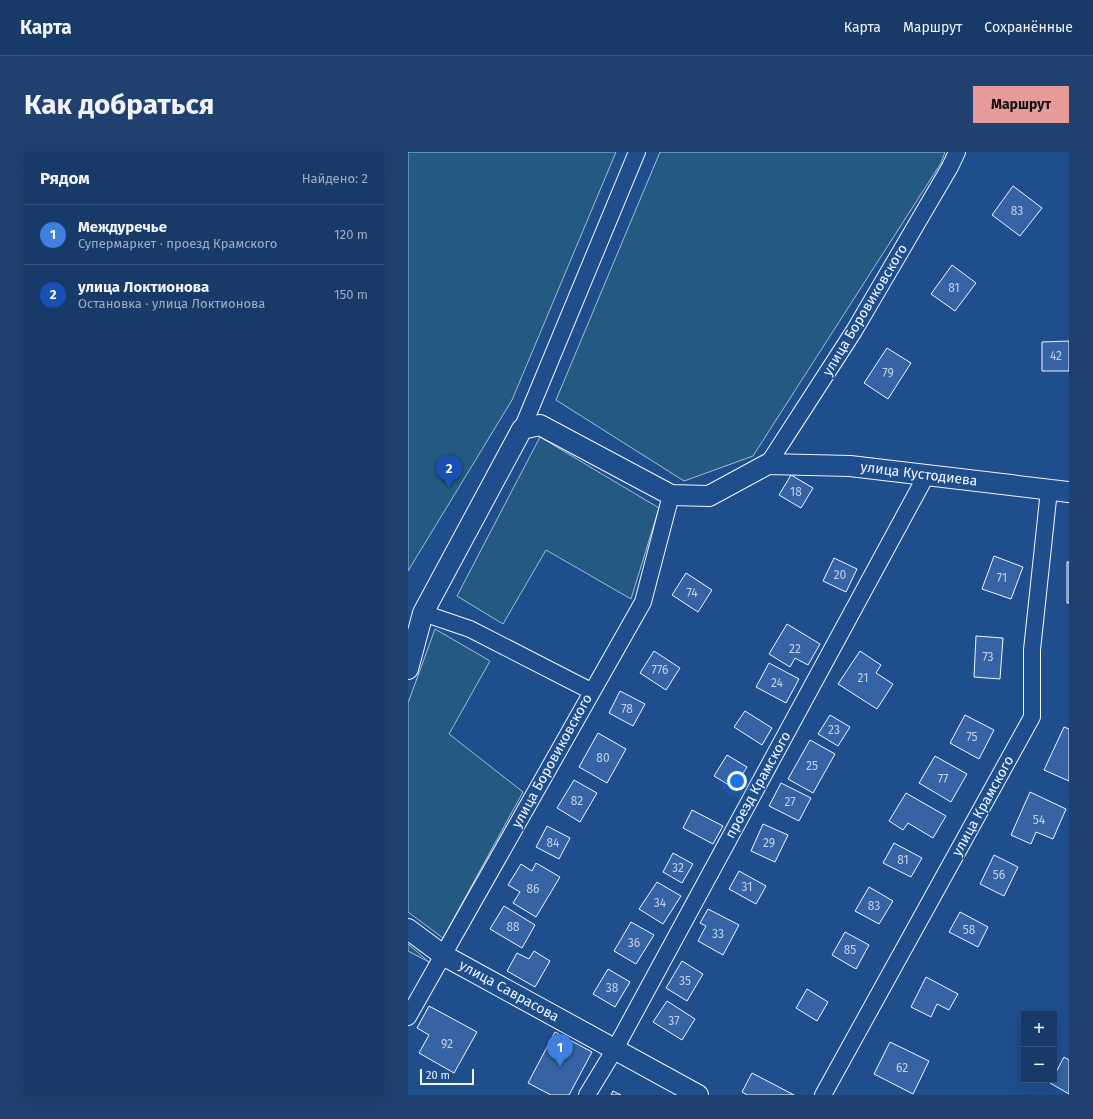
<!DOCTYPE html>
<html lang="ru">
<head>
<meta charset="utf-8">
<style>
	:root { --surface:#173a69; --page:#20416f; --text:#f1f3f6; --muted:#9eadc0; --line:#36547d; --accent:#e69b98 }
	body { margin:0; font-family:"Fira Sans",sans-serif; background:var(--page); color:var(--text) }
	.controls { position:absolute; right:12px; bottom:12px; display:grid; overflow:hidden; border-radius:0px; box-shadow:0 4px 16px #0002 }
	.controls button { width:36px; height:36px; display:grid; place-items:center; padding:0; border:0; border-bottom:1px solid var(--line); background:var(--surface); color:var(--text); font:20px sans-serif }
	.scale { position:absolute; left:12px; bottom:10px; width:54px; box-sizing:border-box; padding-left:4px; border:2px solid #f2f6ff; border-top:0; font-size:11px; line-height:14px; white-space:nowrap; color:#f2f6ff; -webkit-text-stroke:3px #1f4e8c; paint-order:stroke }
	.you { position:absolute; left:329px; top:629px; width:14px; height:14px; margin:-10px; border:3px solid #fff; border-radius:50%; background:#1a73e8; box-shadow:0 0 0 6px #1a73e833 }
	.badge { display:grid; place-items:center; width:26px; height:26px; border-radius:50%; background:var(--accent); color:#fff; font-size:13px; font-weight:700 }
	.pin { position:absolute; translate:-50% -33px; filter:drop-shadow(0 1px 2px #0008) }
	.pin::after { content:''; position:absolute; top:21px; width:14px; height:12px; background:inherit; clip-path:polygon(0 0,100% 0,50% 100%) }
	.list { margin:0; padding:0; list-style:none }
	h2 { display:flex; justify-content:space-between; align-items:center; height:52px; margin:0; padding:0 16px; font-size:17px }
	h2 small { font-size:13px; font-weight:400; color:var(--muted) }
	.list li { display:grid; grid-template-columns:26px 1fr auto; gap:12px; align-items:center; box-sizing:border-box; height:60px; padding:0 16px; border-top:1px solid var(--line) }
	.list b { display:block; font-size:15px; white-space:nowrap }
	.list p { margin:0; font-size:13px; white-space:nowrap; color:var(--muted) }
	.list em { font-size:13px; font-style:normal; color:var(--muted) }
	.map { position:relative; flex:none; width:661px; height:943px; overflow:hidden; border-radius:0px }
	header { display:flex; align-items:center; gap:24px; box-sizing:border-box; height:56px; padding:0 20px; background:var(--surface); border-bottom:1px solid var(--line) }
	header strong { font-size:19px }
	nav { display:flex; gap:22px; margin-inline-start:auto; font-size:14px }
	.intro { display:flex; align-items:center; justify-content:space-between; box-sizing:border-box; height:96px; padding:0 24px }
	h1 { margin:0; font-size:28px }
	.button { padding:10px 18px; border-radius:0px; background:var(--accent); color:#111; font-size:14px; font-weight:700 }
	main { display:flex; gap:24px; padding:0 24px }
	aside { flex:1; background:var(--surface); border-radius:0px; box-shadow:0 4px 16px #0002 }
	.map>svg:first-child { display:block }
	.green { fill:#245a82; stroke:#a8bbd7 }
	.building { fill:#3563a3; stroke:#f2f6ff }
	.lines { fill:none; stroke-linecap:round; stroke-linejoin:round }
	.minor-casing { stroke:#f2f6ff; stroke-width:18 }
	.tertiary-casing { stroke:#f2f6ff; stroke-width:22 }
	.minor { stroke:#1f4e8c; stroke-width:16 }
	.tertiary { stroke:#1f4e8c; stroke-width:20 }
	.labels { text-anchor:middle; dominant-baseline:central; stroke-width:3; stroke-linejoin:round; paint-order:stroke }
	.number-label { font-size:12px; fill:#c3d1e8 }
	.street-label { font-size:14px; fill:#f2f6ff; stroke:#1f4e8c }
</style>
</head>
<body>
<header>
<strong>Карта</strong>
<nav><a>Карта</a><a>Маршрут</a><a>Сохранённые</a></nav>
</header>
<div class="intro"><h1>Как добраться</h1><a class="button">Маршрут</a></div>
<main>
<aside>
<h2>Рядом<small>Найдено: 2</small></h2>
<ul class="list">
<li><span class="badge" style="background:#3f7fe0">1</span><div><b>Междуречье</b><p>Супермаркет · проезд Крамского</p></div><em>120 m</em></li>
<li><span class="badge" style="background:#1a4fb4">2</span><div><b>улица Локтионова</b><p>Остановка · улица Локтионова</p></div><em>150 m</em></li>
</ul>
</aside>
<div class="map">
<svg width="661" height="943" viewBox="0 0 661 943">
	<rect width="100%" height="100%" fill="#1f4e8c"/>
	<path class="green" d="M0,0H208L104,248L0,419Z
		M252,0H537L533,11L345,304L276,329L148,248Z
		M132,285L251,356L223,447L138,398L95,472L49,444Z
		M27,477L82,509L41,582L115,640L35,786L0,760V551Z
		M0,792L21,810L0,799Z"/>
	<path class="building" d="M605,34L634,56L612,84L584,63Z
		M544,113L568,131L547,159L523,142Z
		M661,189V219H634V190Z
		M479,196L503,211L480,247L456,231Z
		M383,323L405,336L393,356L371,343Z
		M586,404L615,415L603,447L574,437Z
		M426,406L449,417L438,440L415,429Z
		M659,410H661V451H659Z
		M278,421L304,438L290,460L264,443Z
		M379,472L412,492L400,513L387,506L382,515L361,502Z
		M568,484L595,486L592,527L566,525Z
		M246,499L272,516L258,538L232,521Z
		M452,499L473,513L468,521L485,532L469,557L430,532Z
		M361,511L391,527L378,551L348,535Z
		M212,539L237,552L225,574L201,561Z
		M337,559L364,576L354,593L326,575Z
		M422,563L442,575L430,594L410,582Z
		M557,563L586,578L571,607L542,591Z
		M656,575L661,577V629L636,618Z
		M190,581L218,597L199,631L171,615Z
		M402,588L427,602L405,641L380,627Z
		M319,603L339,615L326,636L306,624Z
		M527,604L559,622L543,650L511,631Z
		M166,628L189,641L172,670L149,656Z
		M373,631L403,646L391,669L361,654Z
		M622,640L658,657L645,687L628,680L623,692L603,683Z
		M498,641L538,664L525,686L500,671L495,678L481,669Z
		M284,658L315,674L305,692L275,676Z
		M355,672L380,683L367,710L343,699Z
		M139,674L162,686L151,707L128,695Z
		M486,691L514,706L503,725L475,711Z
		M265,701L285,712L274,731L255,720Z
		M586,703L610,715L596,744L572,732Z
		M128,711L152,725L128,765L105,751L112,740L100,733L113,712L124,719Z
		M331,719L358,734L348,752L321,737Z
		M249,730L273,744L255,772L231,757Z
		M461,735L485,749L471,772L447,759Z
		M96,754L127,773L114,796L82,777Z
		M300,757L331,773L315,803L290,789L298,774L292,771Z
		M552,760L580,775L570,795L541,780Z
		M223,770L246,783L228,812L206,799Z
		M437,780L461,793L448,817L424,803Z
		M126,799L142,809L127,835L99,819L109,801L121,807Z
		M274,809L295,822L279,849L258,836Z
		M200,817L222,830L207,855L185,842Z
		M518,825L550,842L541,858L529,852L523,865L503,855Z
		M399,837L420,850L409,869L388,856Z
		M259,849L287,867L274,888L245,870Z
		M21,854L69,880L46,921L11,901L21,883L9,876Z
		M147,880L184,900L161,943H143L120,931Z
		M482,890L521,909L505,942L466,922Z
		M656,905L661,908V942L642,931L644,928H646V924Z
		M344,921L386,943H339L334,940Z
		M205,939L213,943H203Z"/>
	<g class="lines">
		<g class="minor-casing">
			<path id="minor" d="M114,277L229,0
				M360,312L446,179L542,15L549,0
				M15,461L62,477L183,539
				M0,865L235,450L263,343
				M179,943L207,897L519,322
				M415,943L624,565V498L641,338"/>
		</g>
		<g class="tertiary-casing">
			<path id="tertiary" d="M0,517L15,461L114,277L132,273L263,343L301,344L360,312L442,314L661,340
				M0,777L35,803L290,943"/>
		</g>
		<use href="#minor" class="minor"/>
		<use href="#tertiary" class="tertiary"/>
	</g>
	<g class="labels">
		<g class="number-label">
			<text x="609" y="59">83</text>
			<text x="546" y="136">81</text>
			<text x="648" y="204">42</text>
			<text x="480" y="221">79</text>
			<text x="388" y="340">18</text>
			<text x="432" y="423">20</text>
			<text x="594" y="426">71</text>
			<text x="284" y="441">74</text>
			<text x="387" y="497">22</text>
			<text x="580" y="505">73</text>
			<text x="252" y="518">776</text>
			<text x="455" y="526">21</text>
			<text x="369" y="531">24</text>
			<text x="219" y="557">78</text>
			<text x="426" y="578">23</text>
			<text x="564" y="585">75</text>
			<text x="195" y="606">80</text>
			<text x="404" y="614">25</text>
			<text x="535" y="627">77</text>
			<text x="169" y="649">82</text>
			<text x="382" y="650">27</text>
			<text x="631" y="668">54</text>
			<text x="145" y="691">84</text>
			<text x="361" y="691">29</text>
			<text x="495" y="708">81</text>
			<text x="270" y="716">32</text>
			<text x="591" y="723">56</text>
			<text x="339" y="735">31</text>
			<text x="125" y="737">86</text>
			<text x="252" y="751">34</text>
			<text x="466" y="754">83</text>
			<text x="105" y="775">88</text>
			<text x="561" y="778">58</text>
			<text x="310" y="782">33</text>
			<text x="226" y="791">36</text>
			<text x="442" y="798">85</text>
			<text x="277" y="829">35</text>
			<text x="204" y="836">38</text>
			<text x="266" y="869">37</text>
			<text x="39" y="892">92</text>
			<text x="494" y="916">62</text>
		</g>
		<g class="street-label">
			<text transform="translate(457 158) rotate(-59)">улица Боровиковского</text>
			<text transform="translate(511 322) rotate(7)">улица Кустодиева</text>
			<text transform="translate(144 609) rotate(-61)">улица Боровиковского</text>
			<text transform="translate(350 633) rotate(-61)">проезд Крамского</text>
			<text transform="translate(575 654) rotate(-61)">улица Крамского</text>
			<text transform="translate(101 839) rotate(29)">улица Саврасова</text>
		</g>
	</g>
</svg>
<div class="controls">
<button>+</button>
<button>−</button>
</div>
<div class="scale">20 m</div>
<div class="you"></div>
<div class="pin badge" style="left:152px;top:915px;background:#3f7fe0">1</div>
<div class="pin badge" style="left:41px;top:336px;background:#1a4fb4">2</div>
</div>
</main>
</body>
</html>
